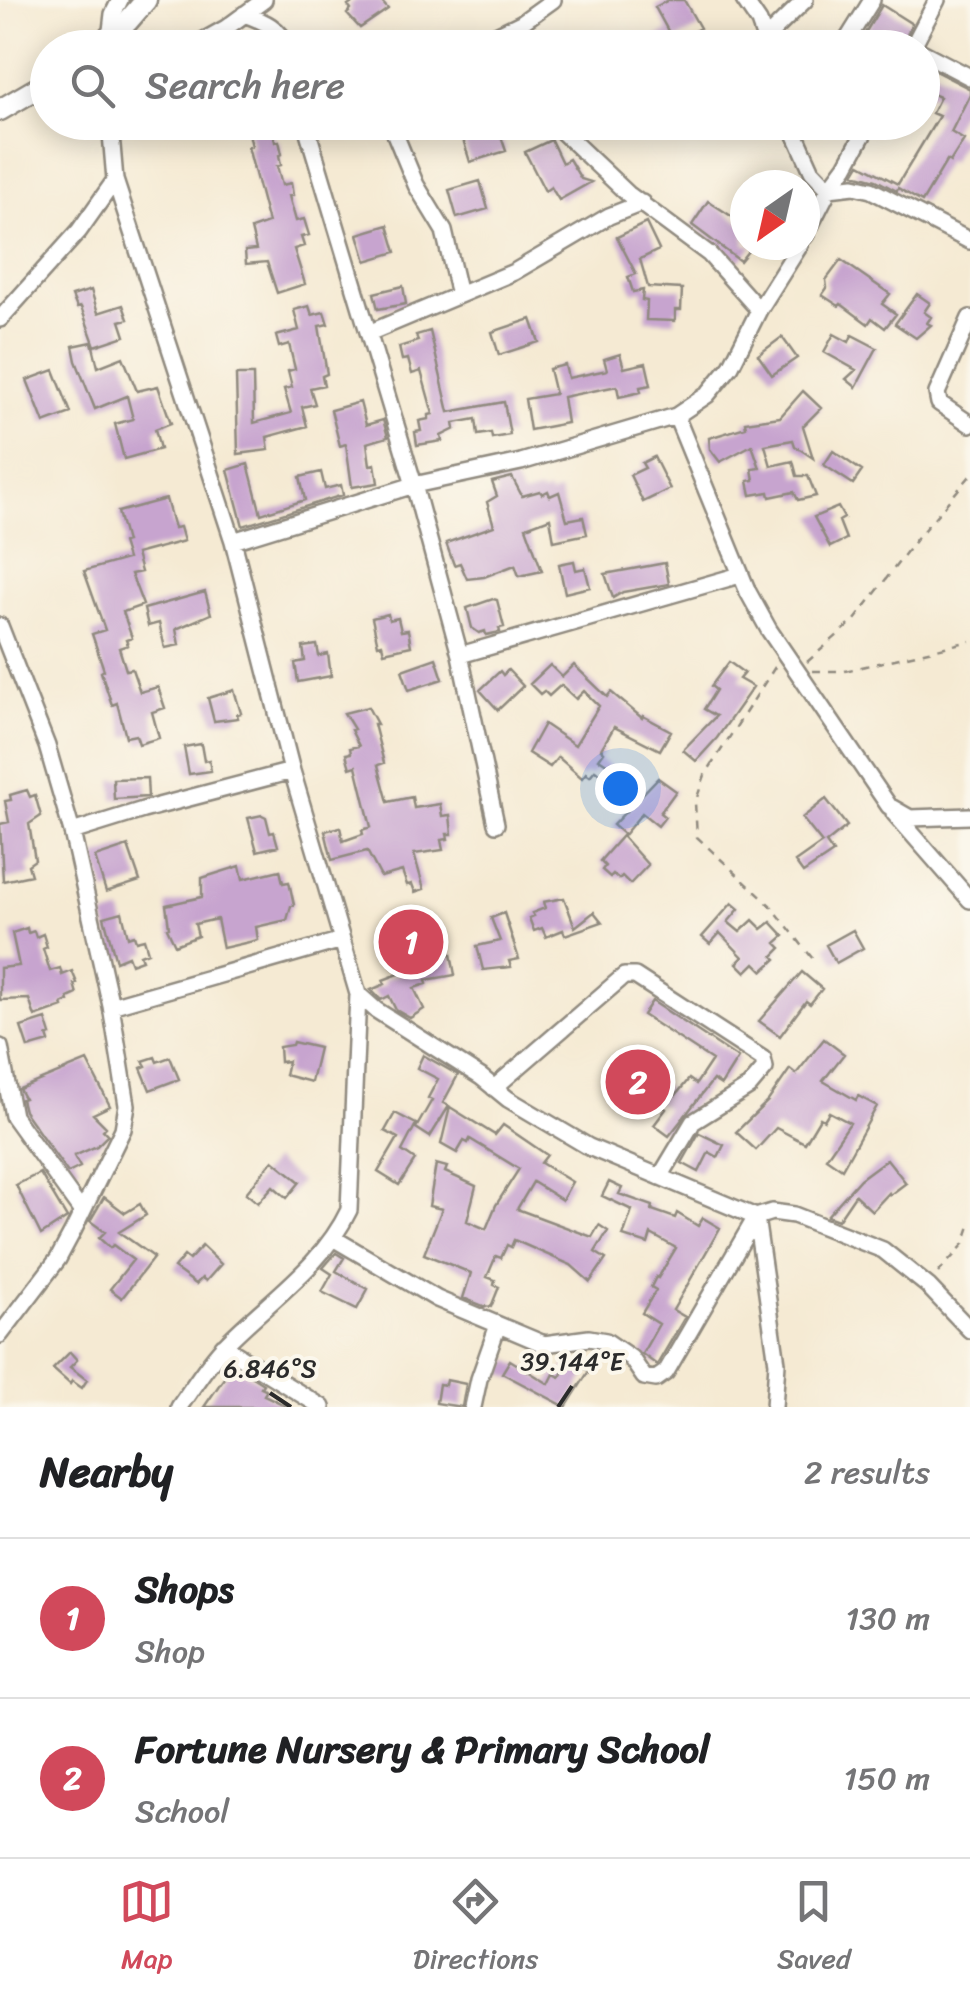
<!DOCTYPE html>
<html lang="en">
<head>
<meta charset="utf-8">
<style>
	:root { --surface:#fff; --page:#f6f6f6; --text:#202124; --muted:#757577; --line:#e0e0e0; --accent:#d1495b }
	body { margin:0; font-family:Sriracha,sans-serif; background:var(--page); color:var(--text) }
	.compass { position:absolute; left:730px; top:170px; width:90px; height:90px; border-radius:50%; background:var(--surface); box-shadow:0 5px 25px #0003; rotate:214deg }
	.you { position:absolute; left:620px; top:788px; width:35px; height:35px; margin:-25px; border:8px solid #fff; border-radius:50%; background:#1a73e8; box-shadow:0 0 0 15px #1a73e833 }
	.badge { display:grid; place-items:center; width:65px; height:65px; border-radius:50%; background:var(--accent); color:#fff; font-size:32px; font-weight:700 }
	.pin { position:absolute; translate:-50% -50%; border:5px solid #fff; box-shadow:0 2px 10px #0006 }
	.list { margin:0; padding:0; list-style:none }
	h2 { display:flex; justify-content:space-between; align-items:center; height:130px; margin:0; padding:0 40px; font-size:42px }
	h2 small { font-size:32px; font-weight:400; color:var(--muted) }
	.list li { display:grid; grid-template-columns:65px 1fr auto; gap:30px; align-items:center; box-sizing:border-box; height:160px; padding:0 40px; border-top:2px solid var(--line) }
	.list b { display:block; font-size:38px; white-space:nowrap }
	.list p { margin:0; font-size:32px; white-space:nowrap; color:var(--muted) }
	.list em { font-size:32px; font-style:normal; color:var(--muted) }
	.icon { flex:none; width:55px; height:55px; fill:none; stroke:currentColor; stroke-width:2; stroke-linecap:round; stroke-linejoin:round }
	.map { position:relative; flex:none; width:970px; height:1407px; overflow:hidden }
	.search { position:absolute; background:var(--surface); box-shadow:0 5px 25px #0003; left:30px; right:30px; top:30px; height:110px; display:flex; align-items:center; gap:25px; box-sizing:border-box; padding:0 35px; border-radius:55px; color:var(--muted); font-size:38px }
	.sheet { height:450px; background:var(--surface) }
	nav { display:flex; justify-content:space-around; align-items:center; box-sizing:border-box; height:140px; border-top:2px solid var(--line); background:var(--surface); font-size:28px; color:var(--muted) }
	nav a { display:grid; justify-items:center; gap:5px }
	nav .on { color:var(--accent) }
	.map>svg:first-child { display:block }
	.building { fill:#c7a4cf }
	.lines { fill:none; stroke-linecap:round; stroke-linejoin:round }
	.street-casing { stroke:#908a7f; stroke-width:20 }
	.secondary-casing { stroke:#908a7f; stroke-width:25 }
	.path { stroke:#908a7f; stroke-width:2.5; stroke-dasharray:8 8; stroke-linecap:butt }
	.street { stroke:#fff; stroke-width:15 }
	.secondary { stroke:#fff; stroke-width:20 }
	.ticks { fill:none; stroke:#2b2b2b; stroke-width:4 }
	.ticks-label { font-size:25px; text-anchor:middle; fill:#2b2b2b; stroke:#fbf7ec; stroke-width:8; stroke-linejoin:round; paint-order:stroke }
</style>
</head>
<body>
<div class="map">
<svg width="970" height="1407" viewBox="0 0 970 1407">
	<rect width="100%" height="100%" fill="#fbf7ec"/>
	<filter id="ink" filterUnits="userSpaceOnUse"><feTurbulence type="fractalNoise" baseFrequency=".01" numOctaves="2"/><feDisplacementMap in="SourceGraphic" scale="20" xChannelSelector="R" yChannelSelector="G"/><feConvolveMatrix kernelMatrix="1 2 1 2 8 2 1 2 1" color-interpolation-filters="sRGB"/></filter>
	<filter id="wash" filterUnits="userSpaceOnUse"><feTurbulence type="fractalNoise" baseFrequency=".0048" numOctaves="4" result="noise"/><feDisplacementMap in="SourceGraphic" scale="40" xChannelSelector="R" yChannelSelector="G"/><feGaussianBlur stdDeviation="2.25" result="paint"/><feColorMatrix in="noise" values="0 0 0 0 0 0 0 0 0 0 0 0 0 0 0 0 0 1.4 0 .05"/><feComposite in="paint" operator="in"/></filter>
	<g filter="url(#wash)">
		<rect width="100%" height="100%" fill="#f5ead3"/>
		<g id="blocks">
			<path class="building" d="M356,0H380L388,9L360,28L347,14L351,10L348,6Z
				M669,0H684L700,28L672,42L675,48H655L651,39L668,31L655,7Z
				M882,5L912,24L901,47L856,48Z
				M927,67L970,89V94L951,132L964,140L950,162L947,160L922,202L898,188L897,191L876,180L854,174L860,164L898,184L939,116L932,113L940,97L922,90V77Z
				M484,125L485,129L497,125L506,151L470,162L463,139L474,136L472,128Z
				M263,127H272L275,142L279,141L282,154L279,155L281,165L277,166L282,185L291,183L293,195L289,196L296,221L304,219L309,235L301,237L304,246L294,249L305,284L277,293L267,262L246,264L245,251L256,250L251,229L268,223L248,147L252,146L248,130Z
				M551,140L562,163L569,159L581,179L591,182L559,200L551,187L545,191L525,152Z
				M480,181L488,209L457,218L449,190Z
				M708,201L745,225V245H753L740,261L692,225Z
				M646,223L659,250L640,259L648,287L682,289L681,310H675V321L646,320L647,301L642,300L643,290L633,292L628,277L636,274L617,237Z
				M388,225L396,252L366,261L358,234Z
				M841,260L890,294L882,304L896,314L885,328L872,318L868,324L841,304L839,306L822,295L827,288L826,280Z
				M403,286L406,304L378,309L374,293Z
				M91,290L98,313L123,305L128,319L120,321L125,336L95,346L81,307L77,308L72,296Z
				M917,294L930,303L924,312L931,317L927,323L931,325L916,338L895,324Z
				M309,306L312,315L324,312L328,324L319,326L327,374L322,376L324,385L310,388L315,404L302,407L307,426L267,437L269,450L238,454L236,375H253L254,423L291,413L284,389L292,387L288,371L295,369L289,344L279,347L276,336L299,330L294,310Z
				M531,319L539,342L499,355L492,332Z
				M430,331L449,412L504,402L510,435L492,438L491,433L478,435L476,419L454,423L455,429L441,436L442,441L417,445L415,432L421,431L419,421L429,419V415L433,414L421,371L412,374L408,359L402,360L399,347L418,341L416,335Z
				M834,334L849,342L852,335L877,348L856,387L846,379L856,370L824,352Z
				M782,337L797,358L772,375L758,355Z
				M92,342L98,367L123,357L137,391L158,386L171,423L155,429L160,449L124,459L115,424L133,419L127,396L95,409L76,361L73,346Z
				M620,354L624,368L646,363L651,385L640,387L641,392L619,397L617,386L563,397L567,423L530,430L525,399L555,394L549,369L565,365L568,378L607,370L604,359Z
				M54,370L71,413L44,423L27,380Z
				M803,391L821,408L803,426L813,458L795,446L793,440L765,445L771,466L793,461L797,476H808L816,496L798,500L794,492L770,497L769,492L751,495L748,481L754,480L752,469L760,468L752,445L720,462L710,449L709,438L746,427L745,422L780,417Z
				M360,402L366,425L383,420L388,437L367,443L370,465L375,464L378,483L352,487L346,444L340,446L331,410Z
				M833,451L862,471L853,484L824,465Z
				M654,457L670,489L643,502L630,475L645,468L642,463Z
				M248,464L261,514L305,500L300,477L321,472L325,489L341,485L343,495L243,526L228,470Z
				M512,477L522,496L540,491L542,494L548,491L550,496L559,492L567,520L583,517L587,534L554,541L550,518L526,527L542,571L519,576L515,565L484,577L467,579L460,563L454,565L446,543L494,526L487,502L497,496L492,482Z
				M166,499L174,528L180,527L184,541L136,554L141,572L131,574L143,605L123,612L132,638L126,640L128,645L119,648L126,670L132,669L140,692L158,687L165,708L152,712L159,738L139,744L136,735L126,737L117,703L112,705L101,672L104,670L92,634L105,630L84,571L127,559L122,543L126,542L118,512Z
				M838,507L844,518L839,521L846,539L830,547L814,517Z
				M574,561L576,570L585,568L590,587L565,593L559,564Z
				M665,563L669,584L623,592L613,598L605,574Z
				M205,592L211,614L176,629L179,645L165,648L159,623L148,626L144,609Z
				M493,599L497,600L504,627L499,628L500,632L486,635L485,631L479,633L472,628L467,608Z
				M388,614L389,620L398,618L401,631L408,630L411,646L384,652L382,644L378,645L372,618Z
				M317,645L319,656L328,654L331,676L298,682L295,663L305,661L303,647Z
				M436,658L443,679L409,690L402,670Z
				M729,662L744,673L739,679L753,687L717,738L696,761L683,750L716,716L704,709L716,690L711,686Z
				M550,665L562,677L574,665L607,697L611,692L642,718L643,716L671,731L660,750L614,727L601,749L604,752L599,759L625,776L618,786L595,770L590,776L586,773L582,778L558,757L550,767L528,753L544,724L575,745L599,706L584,691L576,699L561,685L549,696L544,691L540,694L530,684Z
				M508,670L523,686L498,710L480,690L500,671L503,675Z
				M234,690L241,713L237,714L238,718L214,721L208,698Z
				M368,707L377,724H374L384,763L378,765L388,802L412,797L414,808L440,804L442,816L450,815L452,834H447L448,839L441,840L443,850L414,854L424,889L415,892L412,884L407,885L402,871L381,877L367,851L332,860L325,831L340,827L343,841L363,834L362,830L371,827L356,766L350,768L346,754L351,753L350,748L359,746L351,730L354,729L344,713Z
				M201,744L204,761L209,760L211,771L189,774L184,747Z
				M147,778L148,797L114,799L113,779Z
				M658,778L676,791L660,813L665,817L658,826L642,813L624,835L613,825Z
				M27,790L30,797L35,795L41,816L29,824L35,860L28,865L31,875L3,881L0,824L9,822L5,801L11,800L10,795Z
				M826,799L847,826L826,843L833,853L803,873L795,862L822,843L802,818Z
				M262,815L266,817L270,833L274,832L278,846L257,851L248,818Z
				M622,836L648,865L630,884L622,876L619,879L613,874L610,877L602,870L605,866L600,861Z
				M128,846L140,881L106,892L95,857Z
				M240,866L243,879L280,870L283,883L289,882L294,905L291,906L287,920L256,927L258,940L223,948L217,919L195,924L198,936L175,945L167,928L169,927L166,905L202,897V878Z
				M564,898L575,927L594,912L602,922L565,935L563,930L546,937L542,928L534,931L529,918L534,916L532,913L545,908L543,902Z
				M732,903L739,909L728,922L740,932L753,920L762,929L771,922L784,936L776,943L781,948L773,956L776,959L763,971L755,963L746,972L737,963L743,957L720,933L710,944L702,937Z
				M122,912L128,937L134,935L136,941L144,939L148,952L140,955L142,960L131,964L128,956L116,961L104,917Z
				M504,913L519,959L509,961L511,967L483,970L477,946L500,941L491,918Z
				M27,928L28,933L34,931L36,937L43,934L47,947L43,949L50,971L60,968L62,975L72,971L77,983L74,984L77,994L68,998L69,1001L62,1004L63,1007L35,1017L29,999L0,1000V968L19,966L12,933Z
				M853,930L863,948L836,963L826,945Z
				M451,954L455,975L426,980L427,984L414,988L424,1009L410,1018L396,1010L389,996L381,1000L371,990L385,984L383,980Z
				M802,972L822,989L810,1004L806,1001L780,1036L759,1021Z
				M652,1001L738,1058L721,1085L713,1080L669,1136L654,1125L666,1109L648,1094L658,1081L676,1095L689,1079L696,1084L712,1060L643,1015Z
				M46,1019L51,1035L47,1036L49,1042L28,1048L21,1027Z
				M824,1039L844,1054L823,1081L856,1100L858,1096L877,1106L842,1169L826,1158L850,1123L829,1112L824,1120L820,1118L805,1143L776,1128L756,1150L736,1132L768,1101L790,1069L796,1074Z
				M293,1042L319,1048L311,1082L285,1075L288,1061L280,1062L279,1047L292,1045Z
				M423,1055L458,1075L443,1103L449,1106L430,1137L416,1128L432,1100L428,1098L438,1079L417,1068Z
				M155,1057L157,1062L170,1057L179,1079L150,1090L141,1068L146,1066L143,1061Z
				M87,1061L110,1106L93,1114L106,1127L103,1130L108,1135L97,1146L74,1156L80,1167L68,1173L24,1111L21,1099L24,1098L19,1089Z
				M450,1107L495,1135L503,1125L547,1155L541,1163L572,1182L562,1200L533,1182L517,1209L592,1237L599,1225L608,1231L595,1252L606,1259L590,1282L571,1265L514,1240L511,1247L507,1245L501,1258L496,1256L487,1277L495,1280L494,1285L499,1287L491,1307L483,1306L463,1298L471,1273L424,1254L442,1209L429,1206L436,1164L447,1167L445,1172L476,1186L467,1221L486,1229L496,1205L519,1169L470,1139L468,1143L464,1141L457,1153L441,1144Z
				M395,1113L416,1124L402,1151L415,1160L399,1185L378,1172L398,1138L385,1131Z
				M699,1133L724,1145L718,1157L709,1152L699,1172L682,1163Z
				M887,1159L906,1183L890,1195L889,1193L872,1211L855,1195L838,1220L827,1216L860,1179Z
				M273,1160L300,1182L287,1198L273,1186L258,1203L246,1193Z
				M40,1173L67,1218L41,1235L16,1185Z
				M609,1182L622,1188L619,1194L653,1206L652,1210L675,1218L677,1213L698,1226L703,1218L720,1228L673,1310L685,1317L657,1365L642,1354L659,1324L642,1313L656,1290L651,1287L656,1277L658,1278L676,1248L651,1234L648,1244L623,1236L632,1210L602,1196Z
				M104,1197L125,1213L140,1204L146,1215L119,1232L154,1257L122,1298L110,1289L133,1260L113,1245L110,1248L99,1238L105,1232L90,1221Z
				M202,1246L221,1264L206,1281L202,1278L196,1284L174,1268L184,1256L189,1260Z
				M336,1253L344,1258L336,1271L368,1289L357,1309L322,1292L332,1274L323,1268Z
				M70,1352L77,1360L70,1367L87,1380L82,1388L72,1381L70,1384L53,1369Z
				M510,1360L549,1384L554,1374L560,1377L569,1360L589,1371L566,1407L502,1373Z
				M233,1365L263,1384L261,1387L267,1390L264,1395L289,1407H204Z
				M446,1380L466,1384L462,1407L436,1403L439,1384L445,1385Z"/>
		</g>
	</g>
	<g filter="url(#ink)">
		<use href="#blocks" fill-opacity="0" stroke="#908a7f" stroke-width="2.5"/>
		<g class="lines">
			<g class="street-casing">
				<path id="street" d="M744,0L759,22L768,48
					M244,14C266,22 278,27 289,48
					M110,39L113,14L120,0
					M765,39L805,0
					M190,48L226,28L264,0
					M469,48L521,23L553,0
					M842,48L872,0
					M912,48L937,0
					M922,52L970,77
					M110,122L115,180L233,541L292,771L358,994L349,1210C322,1267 269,1300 226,1344C208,1362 194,1386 179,1407
					M305,122L414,485L460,655L496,824
					M390,122L416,185L444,231L459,295
					M552,122L628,194L709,254L759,310
					M790,122L812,171L829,189L854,186L871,190L970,241
					M805,236L829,189L846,166L870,122
					M970,318L937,393L939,403L970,424
					M0,319L79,231L115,180
					M371,332L514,272L609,216L642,203
					M676,416L748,592L769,630L889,806L910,818L970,816
					M233,541L414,485L521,462L676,416L707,395L731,366L759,310L800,245
					M0,626L47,746L72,832L111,1006L127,1105L123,1129L73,1231L58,1259L0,1335
					M460,655L740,575
					M894,813L970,900
					M72,832L143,810L292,771
					M358,994L376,1010L481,1077L508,1099L589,1147L756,1217L777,1363L774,1407
					M111,1006L342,940
					M0,1047L13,1116L82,1212
					M494,1088L624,976H635L763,1059L765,1068L749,1087L693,1122L660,1177
					M333,1238L437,1299L544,1344L589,1338L606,1341L631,1358L644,1377L656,1379L666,1372L756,1217L772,1212L794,1215L883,1250L928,1286L970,1330
					M223,1346L322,1407
					M473,1407L479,1379L498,1325"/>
			</g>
			<g class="secondary-casing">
				<path id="secondary" d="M96,48L128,21L146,0
					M0,110L48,82"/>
			</g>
			<path class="path" d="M807,662L855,620L917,538L970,476
				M775,667L705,775L695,803L697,837L772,907L813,959
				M813,671H845L970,641
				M938,1273L964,1244L970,1226"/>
			<use href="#street" class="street"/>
			<use href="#secondary" class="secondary"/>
		</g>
	</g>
	<path class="ticks" d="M270,1393L291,1407M558,1407L572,1386"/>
	<g class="ticks-label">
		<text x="572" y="1370">39.144°E</text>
		<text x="270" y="1377">6.846°S</text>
	</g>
</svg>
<svg class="compass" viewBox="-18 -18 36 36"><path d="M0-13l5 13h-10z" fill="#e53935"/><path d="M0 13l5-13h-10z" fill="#757577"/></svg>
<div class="you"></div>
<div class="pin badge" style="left:411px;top:942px">1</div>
<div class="pin badge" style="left:638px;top:1082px">2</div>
<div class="search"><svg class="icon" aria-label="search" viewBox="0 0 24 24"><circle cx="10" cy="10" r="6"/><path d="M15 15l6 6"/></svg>Search here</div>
</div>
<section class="sheet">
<h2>Nearby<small>2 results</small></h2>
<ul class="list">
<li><span class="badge">1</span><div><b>Shops</b><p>Shop</p></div><em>130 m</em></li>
<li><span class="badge">2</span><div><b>Fortune Nursery &amp; Primary School</b><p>School</p></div><em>150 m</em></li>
</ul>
</section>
<nav>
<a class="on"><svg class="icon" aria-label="map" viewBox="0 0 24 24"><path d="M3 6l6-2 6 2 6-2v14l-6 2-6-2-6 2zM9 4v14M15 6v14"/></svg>Map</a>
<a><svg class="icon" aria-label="directions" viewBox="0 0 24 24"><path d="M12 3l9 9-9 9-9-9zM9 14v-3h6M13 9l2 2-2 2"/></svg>Directions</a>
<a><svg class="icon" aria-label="saved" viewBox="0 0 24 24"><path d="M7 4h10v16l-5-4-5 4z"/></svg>Saved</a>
</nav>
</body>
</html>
